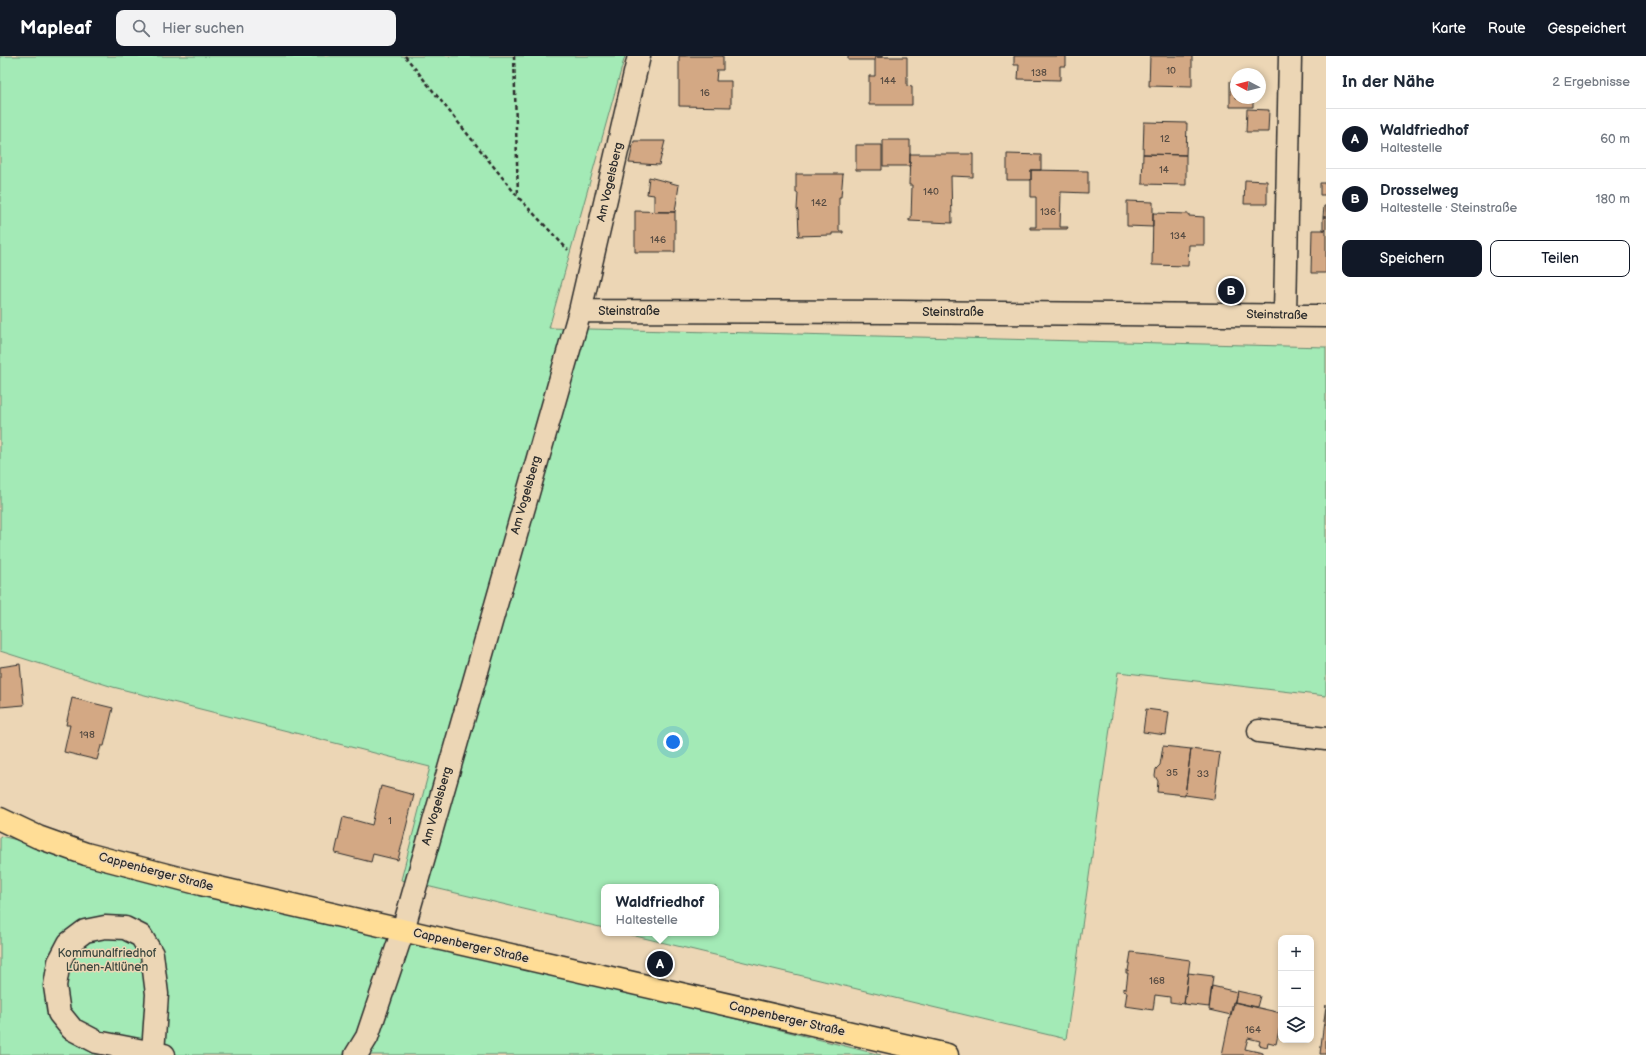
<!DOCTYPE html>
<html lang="de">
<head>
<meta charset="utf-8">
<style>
	:root { --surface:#fff; --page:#f2f2f3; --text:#1f2937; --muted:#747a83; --line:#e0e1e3; --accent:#111827 }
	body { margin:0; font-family:"Balsamiq Sans",sans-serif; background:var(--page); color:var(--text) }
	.controls { position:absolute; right:12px; bottom:12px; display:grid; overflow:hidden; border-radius:8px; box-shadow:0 2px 6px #0003 }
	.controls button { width:36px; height:36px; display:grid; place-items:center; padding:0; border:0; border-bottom:1px solid var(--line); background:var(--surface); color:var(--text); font:20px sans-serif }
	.compass { position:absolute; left:1230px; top:12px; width:36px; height:36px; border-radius:50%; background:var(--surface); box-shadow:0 2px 6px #0003; rotate:277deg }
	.you { position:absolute; left:673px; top:686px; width:14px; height:14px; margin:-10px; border:3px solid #fff; border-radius:50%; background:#1a73e8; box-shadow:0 0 0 6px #1a73e833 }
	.badge { display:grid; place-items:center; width:26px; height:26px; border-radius:50%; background:var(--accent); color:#fff; font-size:13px; font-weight:700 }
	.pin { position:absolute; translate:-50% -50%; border:2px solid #fff; box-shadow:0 1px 4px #0006 }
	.popup { position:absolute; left:601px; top:828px; width:118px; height:52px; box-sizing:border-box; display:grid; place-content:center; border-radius:8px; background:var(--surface); filter:drop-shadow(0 1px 3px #0005); font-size:13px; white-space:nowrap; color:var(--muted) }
	.popup b { font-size:15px; color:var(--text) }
	.popup::after { content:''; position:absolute; left:50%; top:100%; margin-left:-8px; border:8px solid transparent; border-top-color:var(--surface) }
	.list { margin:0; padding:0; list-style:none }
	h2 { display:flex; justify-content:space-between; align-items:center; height:52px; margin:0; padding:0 16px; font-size:17px }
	h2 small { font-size:13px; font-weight:400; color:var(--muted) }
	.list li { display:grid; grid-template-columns:26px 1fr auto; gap:12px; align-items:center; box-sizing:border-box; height:60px; padding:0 16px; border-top:1px solid var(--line) }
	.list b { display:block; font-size:15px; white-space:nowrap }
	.list p { margin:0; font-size:13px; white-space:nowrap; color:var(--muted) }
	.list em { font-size:13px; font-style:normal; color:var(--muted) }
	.actions { display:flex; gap:8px; padding:12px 16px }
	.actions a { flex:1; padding:9px 0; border:1px solid var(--accent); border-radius:8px; text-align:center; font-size:14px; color:var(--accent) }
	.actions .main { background:var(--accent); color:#fff }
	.icon { flex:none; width:22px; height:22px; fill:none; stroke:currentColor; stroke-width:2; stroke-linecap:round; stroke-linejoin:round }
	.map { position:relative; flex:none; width:1326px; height:999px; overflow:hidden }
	header { display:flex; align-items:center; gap:24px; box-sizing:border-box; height:56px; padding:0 20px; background:var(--accent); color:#fff }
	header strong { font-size:19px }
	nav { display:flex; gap:22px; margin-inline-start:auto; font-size:14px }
	.search { width:280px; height:36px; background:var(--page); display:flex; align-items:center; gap:10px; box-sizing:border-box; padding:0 14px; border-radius:8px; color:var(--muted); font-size:15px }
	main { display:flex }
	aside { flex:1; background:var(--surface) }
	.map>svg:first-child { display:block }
	.green { fill:#a3eab6; stroke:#678a70 }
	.building { fill:#d3a884; stroke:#2b2b2b }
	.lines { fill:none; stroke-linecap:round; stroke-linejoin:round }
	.minor-casing { stroke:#2b2b2b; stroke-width:25 }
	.major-casing { stroke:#2b2b2b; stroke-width:25 }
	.path { stroke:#2b2b2b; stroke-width:2.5; stroke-dasharray:4 3; stroke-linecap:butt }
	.minor { stroke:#ecd6b5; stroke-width:22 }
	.major { stroke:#ffdd96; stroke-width:22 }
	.labels { text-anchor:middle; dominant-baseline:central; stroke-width:3; stroke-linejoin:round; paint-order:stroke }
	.number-label { font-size:10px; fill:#554a41 }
	.street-label { font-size:12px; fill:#2b2b2b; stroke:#ecd6b5 }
	.park-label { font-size:12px; fill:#3d4840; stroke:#ecd6b5 }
</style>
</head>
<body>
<header>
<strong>Mapleaf</strong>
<div class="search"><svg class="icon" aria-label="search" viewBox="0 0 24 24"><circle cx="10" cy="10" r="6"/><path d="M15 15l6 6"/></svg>Hier suchen</div>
<nav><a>Karte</a><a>Route</a><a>Gespeichert</a></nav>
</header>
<main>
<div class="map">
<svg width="1326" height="999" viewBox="0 0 1326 999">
	<rect width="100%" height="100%" fill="#ecd6b5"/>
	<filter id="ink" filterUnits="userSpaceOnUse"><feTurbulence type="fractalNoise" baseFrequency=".025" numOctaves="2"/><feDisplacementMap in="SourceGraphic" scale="8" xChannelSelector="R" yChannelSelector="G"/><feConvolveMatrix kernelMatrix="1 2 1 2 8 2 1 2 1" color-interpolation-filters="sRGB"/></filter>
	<g filter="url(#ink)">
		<path class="green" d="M0,0H625L549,272L1326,291V640L1118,616L1066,983L623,877H716V831H604V872L401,824L430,711L113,631L0,595Z
			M0,780L39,789L881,999H0Z"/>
		<path class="building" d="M679,0H723V14H717L716,25H731V51L679,50Z
			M848,0H882V1H875V4H848Z
			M1014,0H1066V10H1060V24L1018,23L1019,9H1014Z
			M1150,0H1192V31L1149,30Z
			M875,1H907V30L912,31V49H869V20H875Z
			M1230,25H1236V42H1253V51H1230Z
			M1247,53L1269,54L1268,76H1246Z
			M1144,66L1187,67L1186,99L1143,98Z
			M883,84H910V110H883Z
			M634,85H665L659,109L629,107Z
			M856,89H882V114H856Z
			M910,98H973V121L951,120L952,167L909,165V163H911L912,129H909Z
			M1007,98L1041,99V114H1031V124H1007Z
			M1143,98L1186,99V129L1142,128Z
			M1031,114L1088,115V137L1061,136L1060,171H1068L1067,173H1030V171H1036V141H1031Z
			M796,118H843L841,141H839V175H843V177H832V179L797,180L799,178L798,154L797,153L798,137H796Z
			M649,121L679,129L675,156H654V139L647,138Z
			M1245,124L1267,125V148H1244Z
			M1320,127H1326V139H1320Z
			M1127,145L1153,146V171L1127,170Z
			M1324,150H1326V161H1323Z
			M635,155L675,156V196H635Z
			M1153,157L1189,158V160L1204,161V189H1189L1188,210L1152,209Z
			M1323,161H1326V174H1323Z
			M1312,174H1326V217H1311Z
			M20,608L24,649L0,651V611Z
			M72,642L113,652L104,690H101L97,704L64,696L70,669H66Z
			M1146,653L1169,656L1166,679L1143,676Z
			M1163,690L1191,693L1185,739L1157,736L1158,725L1155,720L1156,713L1160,709Z
			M1191,693L1220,697L1214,743L1185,739Z
			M381,730L414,739L398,804L373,798L371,806L335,797L343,761L372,769Z
			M1131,896L1190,904L1184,948L1170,946V941L1155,939L1153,954L1125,950L1127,936L1123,935V932L1126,933L1128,917H1126V914L1128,915Z
			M1188,917L1213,920L1209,951L1184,948Z
			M1212,930L1237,936L1231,959L1209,954Z
			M1237,935L1260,940L1257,951L1235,946Z
			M1233,946L1281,957V965L1276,988L1268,986L1267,991L1259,989L1260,985L1248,982L1245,993L1263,997V999H1222Z
			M1326,949V998H1320Z"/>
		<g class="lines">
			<g class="minor-casing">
				<path id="minor" d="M580,255L900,256L1326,260
					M1285,259L1290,0
					M1259,675L1326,683
					M153,997L157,938L152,898L141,880L125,872L105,871L85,875L69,887L59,906L55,930L59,957L72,973L97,986L164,999
					M356,999L367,981L403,874L580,255L639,0"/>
			</g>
			<g class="major-casing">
				<path id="major" d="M0,763L38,781L86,798L201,828L947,999"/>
			</g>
			<path class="path" d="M405,0L518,141L568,194
				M514,0L518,140"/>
			<use href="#minor" class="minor"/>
			<use href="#major" class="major"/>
		</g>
	</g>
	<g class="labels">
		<g class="number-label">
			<text x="1171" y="15">10</text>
			<text x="1039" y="17">138</text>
			<text x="888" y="25">144</text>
			<text x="705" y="37">16</text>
			<text x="1165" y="83">12</text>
			<text x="1164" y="114">14</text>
			<text x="931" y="136">140</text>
			<text x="819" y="147">142</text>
			<text x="1048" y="156">136</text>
			<text x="1178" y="180">134</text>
			<text x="658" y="184">146</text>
			<text x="87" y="679">198</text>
			<text x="1172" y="717">35</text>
			<text x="1203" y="718">33</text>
			<text x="390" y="765">1</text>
			<text x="1157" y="925">168</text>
			<text x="1253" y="974">164</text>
		</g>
		<g class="street-label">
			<text transform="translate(610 126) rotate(-77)">Am Vogelsberg</text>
			<text x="629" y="255">Steinstraße</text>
			<text x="953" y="256">Steinstraße</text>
			<text transform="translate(1277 259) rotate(1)">Steinstraße</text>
			<text transform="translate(526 439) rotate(-74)">Am Vogelsberg</text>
			<text transform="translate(437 750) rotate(-74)">Am Vogelsberg</text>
			<text transform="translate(156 816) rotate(15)">Cappenberger Straße</text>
			<text transform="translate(471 890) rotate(13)">Cappenberger Straße</text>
			<text transform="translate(787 963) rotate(13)">Cappenberger Straße</text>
		</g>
		<g class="park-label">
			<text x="107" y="897">Kommunalfriedhof<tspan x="107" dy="14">Lünen-Altlünen</tspan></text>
		</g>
	</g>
</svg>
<div class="controls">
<button>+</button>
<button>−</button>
<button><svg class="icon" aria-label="layers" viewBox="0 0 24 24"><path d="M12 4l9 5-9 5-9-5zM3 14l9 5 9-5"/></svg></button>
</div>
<svg class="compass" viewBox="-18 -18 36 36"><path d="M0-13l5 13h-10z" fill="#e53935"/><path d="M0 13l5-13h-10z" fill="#747a83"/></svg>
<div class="you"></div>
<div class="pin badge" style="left:660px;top:908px">A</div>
<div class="popup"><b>Waldfriedhof</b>Haltestelle</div>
<div class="pin badge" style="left:1231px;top:235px">B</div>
</div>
<aside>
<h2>In der Nähe<small>2 Ergebnisse</small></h2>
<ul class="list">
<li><span class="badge">A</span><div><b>Waldfriedhof</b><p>Haltestelle</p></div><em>60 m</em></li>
<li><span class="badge">B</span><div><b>Drosselweg</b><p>Haltestelle · Steinstraße</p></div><em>180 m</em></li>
</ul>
<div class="actions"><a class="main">Speichern</a><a>Teilen</a></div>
</aside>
</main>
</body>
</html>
